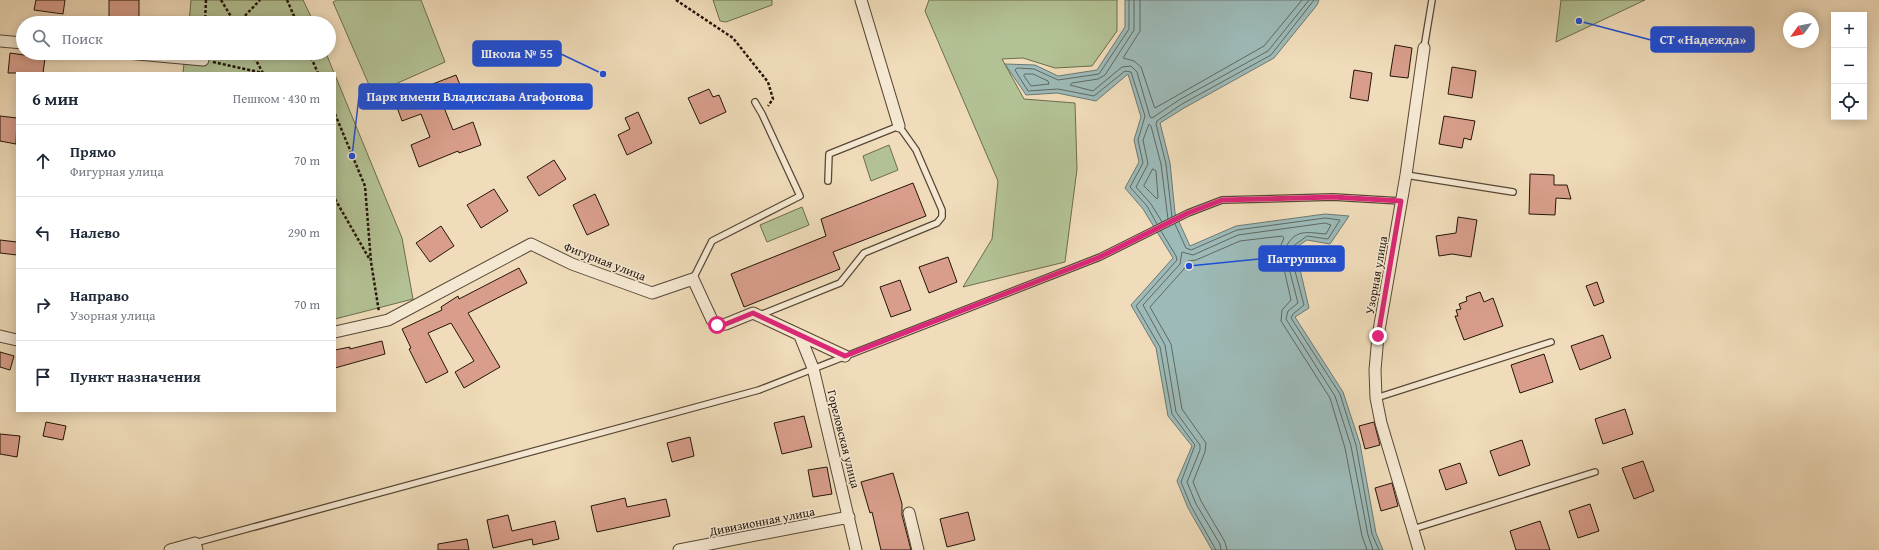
<!DOCTYPE html>
<html lang="ru">
<head>
<meta charset="utf-8">
<style>
	:root { --surface:#fff; --page:#f6f6f7; --text:#1f2937; --muted:#747a83; --line:#e0e1e3 }
	body { margin:0; font-family:"Gentium Book Plus",serif; background:var(--page); color:var(--text) }
	.controls { position:absolute; right:12px; top:12px; display:grid; overflow:hidden; border-radius:0px; box-shadow:0 2px 10px #0003 }
	.controls button { width:36px; height:36px; display:grid; place-items:center; padding:0; border:0; border-bottom:1px solid var(--line); background:var(--surface); color:var(--text); font:20px sans-serif }
	.compass { position:absolute; left:1783px; top:12px; width:36px; height:36px; border-radius:50%; background:var(--surface); box-shadow:0 2px 10px #0003; rotate:237deg }
	.stop { position:absolute; width:12px; height:12px; margin:-9px; border:3px solid #db2777; border-radius:50%; background:#fff }
	.stop.end { background:#db2777; border-color:#fff; box-shadow:0 1px 4px #0008 }
	.list { margin:0; padding:0; list-style:none }
	h2 { display:flex; justify-content:space-between; align-items:center; height:52px; margin:0; padding:0 16px; font-size:17px }
	h2 small { font-size:13px; font-weight:400; color:var(--muted) }
	.list li { display:grid; grid-template-columns:26px 1fr auto; gap:12px; align-items:center; box-sizing:border-box; height:72px; padding:0 16px; border-top:1px solid var(--line) }
	.list b { display:block; font-size:15px; white-space:nowrap }
	.list p { margin:0; font-size:13px; white-space:nowrap; color:var(--muted) }
	.list em { font-size:13px; font-style:normal; color:var(--muted) }
	.icon { flex:none; width:22px; height:22px; fill:none; stroke:currentColor; stroke-width:2; stroke-linecap:round; stroke-linejoin:round }
	.map { position:relative; flex:none; width:1879px; height:550px; overflow:hidden }
	.search { position:absolute; background:var(--surface); box-shadow:0 2px 10px #0003; left:16px; top:16px; width:320px; height:44px; display:flex; align-items:center; gap:10px; box-sizing:border-box; padding:0 14px; border-radius:22px; color:var(--muted); font-size:15px }
	.panel { position:absolute; background:var(--surface); box-shadow:0 2px 10px #0003; left:16px; top:72px; width:320px; height:340px; border-radius:0px }
	.map>svg:first-child { display:block }
	.green { fill:#b3c295; stroke:#6c6c4f }
	.water { fill:#9dbab8; stroke:#6d7872 }
	.lines { fill:none; stroke-linecap:round; stroke-linejoin:round }
	.shore { stroke:#606860; stroke-width:1 }
	.building { fill:#d89e8b; stroke:#241509 }
	.lane-casing { stroke:#574735; stroke-width:8 }
	.street-casing { stroke:#574735; stroke-width:13 }
	.path { stroke:#241509; stroke-width:2.5; stroke-dasharray:3 2; stroke-linecap:butt }
	.lane { stroke:#f5e8d2; stroke-width:5.5 }
	.street { stroke:#f5e8d2; stroke-width:11 }
	.route { stroke:#db2777; stroke-width:5 }
	.labels { text-anchor:middle; dominant-baseline:central; stroke-width:3; stroke-linejoin:round; paint-order:stroke }
	.street-label { font-size:12px; fill:#241509; stroke:#f5e8d2 }
	.leader { fill:none; stroke:#1d4ed8; stroke-width:1.5 }
	.callout-dot { fill:#1d4ed8; stroke:#f5e8d2; stroke-width:1.5 }
	.callout { fill:#1d4ed8; stroke:#1d4ed8; stroke-width:1.5 }
	.callout-label { font-size:13px; text-anchor:middle; font-weight:bold; fill:#fff }
</style>
</head>
<body>
<div class="map">
<svg width="1879" height="550" viewBox="0 0 1879 550">
	<rect width="100%" height="100%" fill="#f0dcba"/>
	<filter id="stains"><feTurbulence type="fractalNoise" baseFrequency=".005" numOctaves="4"/><feColorMatrix values="0 0 0 0 .2 0 0 0 0 .09 0 0 0 0 .02 0 0 0 .5 -.17"/></filter>
	<radialGradient id="worn" r=".72"><stop offset=".6" stop-color="#630" stop-opacity="0"/><stop offset="1" stop-color="#630" stop-opacity=".3"/></radialGradient>
	<path class="green" d="M191,0H303L314,23H189Z
		M337,0H421L445,62L373,94L333,2Z
		M713,0H772V5L726,22L720,21Z
		M929,0H1117V31L1092,66L1055,68L1023,58L1002,59L1024,99L1075,103L1077,169L1065,262L963,287L992,239L998,181L925,11Z
		M1561,0H1645L1556,42Z
		M185,53H326L334,73H183Z
		M335,75L402,238L413,299L335,319Z
		M889,145L898,170L871,181L863,156Z
		M802,207L809,225L767,242L760,225Z"/>
	<path class="water" d="M1125,0H1319L1317,5L1274,58L1184,108L1160,123L1170,163L1175,213L1190,246L1236,226L1325,214L1349,216L1330,244L1307,240L1295,248L1309,308L1295,317L1343,392L1360,444L1376,533L1383,550H1212L1188,508L1177,481L1192,446L1168,416L1156,348L1131,305L1173,258L1143,209L1125,188L1139,162L1134,140L1141,117L1128,74L1096,101L1057,93L1026,95L1005,64L1035,65L1058,76L1097,70L1125,27Z"/>
	<g class="lines">
		<path class="shore" d="M1129,0V29L1099,74L1058,80L1034,69L1017,68L1015,70L1028,91L1058,89L1094,96L1125,71L1131,72L1145,116L1138,140L1143,163L1130,187L1147,206L1157,224
			M1134,0V30L1105,75L1098,79L1072,83L1070,85L1093,91L1122,67L1131,66L1137,72L1150,117L1152,118L1179,100L1268,51L1309,0
			M1140,0V31L1123,58L1134,61L1141,67L1154,106L1155,108L1264,46L1302,0
			M1025,74H1033L1048,81L1049,84L1031,86L1024,76Z
			M1153,169L1156,171L1158,197L1157,199L1144,186Z
			M1172,217L1166,164L1156,124L1157,121L1182,104L1271,55L1314,0
			M1162,222L1151,204L1136,187L1148,164L1143,140L1149,124L1151,126L1161,164L1168,219
			M1175,224L1186,248L1191,250L1237,230L1325,218L1340,220L1328,239L1307,236L1292,247L1295,271L1304,305L1293,314L1291,318L1340,394L1356,445L1372,534L1379,550
			M1161,231L1176,256L1177,260L1136,306L1160,347L1172,414L1195,445L1181,482L1191,506L1216,550
			M1221,550L1220,544L1196,504L1187,482L1200,450V445L1176,412L1165,345L1143,305L1180,264L1182,252L1193,255L1238,235L1325,223L1331,225L1326,234C1310,233 1297,228 1287,245L1290,272L1298,303L1288,311L1286,319L1335,396L1351,446L1368,535L1373,550
			M1227,550L1225,542L1201,501L1193,482L1205,452L1206,443L1182,409L1171,344L1150,307L1184,269L1188,261L1196,260L1240,241L1282,236L1284,238L1281,245L1280,251L1291,300L1282,310L1281,321L1330,398L1345,448L1362,536L1367,550"/>
	</g>
	<path class="building" d="M36,0H65L63,14L34,10Z
		M109,0H139V19H109Z
		M1395,45L1412,48L1408,78L1390,76Z
		M10,53L45,58L43,73H8Z
		M1452,67L1476,71L1472,98L1448,94Z
		M1354,70L1372,73L1368,101L1350,98Z
		M456,75L465,97L443,105L453,130L473,122L481,145L459,153L458,151L419,167L411,145L430,137L421,114L402,121L394,99Z
		M709,89L713,97L719,95L726,112L700,124L688,98Z
		M638,112L652,143L627,155L618,135L630,129L625,118Z
		M0,116L17,118L16,144L0,141Z
		M1444,116L1475,121L1471,140L1464,138L1462,148L1439,144Z
		M554,160L566,179L539,196L527,177Z
		M1530,174L1554,175V185H1567L1571,199L1556,198L1555,215L1529,214Z
		M913,183L926,216L833,252L840,269L744,307L731,274L826,236L821,219Z
		M494,189L508,211L481,228L467,205Z
		M595,194L609,225L587,235L573,205Z
		M1458,217L1477,220L1471,257L1452,254L1439,256L1436,236L1456,233Z
		M441,226L454,246L430,262L416,243Z
		M0,240L17,242V255L0,253Z
		M948,257L957,282L929,293L919,267Z
		M519,268L527,283L468,313L500,367L464,388L455,372L474,361L451,323L428,333L448,372L426,383L409,349L411,348L402,329L442,310L441,307L458,296L459,299Z
		M900,280L911,310L891,317L880,287Z
		M1597,282L1604,302L1594,306L1586,286Z
		M1480,292L1484,302L1493,298L1503,326L1464,340L1455,316H1458L1456,310L1461,309L1459,304L1467,301L1466,297Z
		M1603,335L1611,358L1580,370L1571,346Z
		M382,341L385,354L335,368V350L350,347V349Z
		M0,352L14,356L10,370L0,367Z
		M1544,354L1553,382L1520,393L1511,365Z
		M1625,409L1633,434L1603,444L1595,419Z
		M804,416L812,447L782,454L774,423Z
		M46,422L66,426L63,440L43,436Z
		M1374,422L1380,445L1365,449L1359,426Z
		M0,434L20,436L17,457L0,454Z
		M690,437L694,456L672,462L667,443Z
		M1522,440L1530,465L1499,476L1490,451Z
		M1643,461L1654,491L1634,499L1622,468Z
		M1460,463L1467,483L1446,490L1439,470Z
		M827,467L832,494L813,497L808,470Z
		M893,473L902,504V515L911,550H881L872,512L870,513L861,482Z
		M1392,483L1398,506L1381,511L1375,488Z
		M625,498L627,507L666,499L670,516L597,532L591,506Z
		M1590,504L1599,531L1578,538L1569,511Z
		M968,512L975,540L947,547L940,519Z
		M508,515L512,531L555,521L559,539L533,545L532,539L493,548L487,520Z
		M1540,521L1550,550H1516L1510,531Z
		M467,539L469,550H438V544Z"/>
	<g class="lines">
		<g class="lane-casing">
			<path id="lane" d="M1424,48L1432,0
				M1406,175L1513,192
				M693,279L712,241L800,196L762,114L755,102
				M760,315L840,283L864,253L937,223L942,217V210L916,150L899,126L829,154L828,181
				M1376,398L1551,342
				M1413,529L1595,472
				M195,543L759,390L1100,257L1188,213L1222,200L1333,197L1401,201"/>
		</g>
		<g class="street-casing">
			<path id="street" d="M861,0L899,126
				M0,41L23,43
				M127,53L203,60
				M335,332L388,320L531,244L572,264L652,293L693,279L712,320L717,325L726,324L753,313L845,356
				M0,336L17,340
				M800,336L813,368L856,550
				M909,513L918,550
				M170,550L195,543L197,550
				M679,550L849,517
				M1419,550L1381,423L1376,398L1375,370L1378,336L1406,175L1424,48"/>
		</g>
		<path class="path" d="M221,0L235,23
			M287,0L297,23
			M676,0L733,38L768,82L773,99L768,106
			M205,23L206,0
			M238,23L260,0
			M252,53L263,73
			M309,53L318,73
			M213,62L263,73
			M335,114L365,186L371,262L379,312
			M335,199L370,260"/>
		<use href="#lane" class="lane"/>
		<use href="#street" class="street"/>
	</g>
	<g class="lines">
		<path class="route" d="M717,325L726,324L753,313L845,356L1100,257L1188,213L1222,200L1333,197L1401,201L1378,336"/>
	</g>
	<g class="labels">
		<g class="street-label">
			<text transform="translate(605 261) rotate(21)">Фигурная улица</text>
			<text transform="translate(1376 275) rotate(-80)">Узорная улица</text>
			<text transform="translate(844 439) rotate(76)">Гореловская улица</text>
			<text transform="translate(762 521) rotate(-11)">Дивизионная улица</text>
		</g>
	</g>
	<path class="leader" d="M1579 21L1651 40M603 74L561 54M352 156L359 96M1189 266L1259 259"/>
	<g class="callout-dot">
		<circle cx="1579" cy="21" r="4"/>
		<circle cx="603" cy="74" r="4"/>
		<circle cx="352" cy="156" r="4"/>
		<circle cx="1189" cy="266" r="4"/>
	</g>
	<g class="callout">
		<rect x="1651" y="27" width="103" height="25" rx="4"/>
		<rect x="473" y="41" width="88" height="25" rx="4"/>
		<rect x="359" y="84" width="233" height="25" rx="4"/>
		<rect x="1259" y="246" width="85" height="25" rx="4"/>
	</g>
	<g class="callout-label">
		<text x="1703" y="44">СТ «Надежда»</text>
		<text x="517" y="58">Школа № 55</text>
		<text x="475" y="101">Парк имени Владислава Агафонова</text>
		<text x="1302" y="263">Патрушиха</text>
	</g>
	<rect width="100%" height="100%" filter="url(#stains)"/>
	<rect width="100%" height="100%" fill="url(#worn)"/>
</svg>
<div class="controls">
<button>+</button>
<button>−</button>
<button><svg class="icon" aria-label="locate" viewBox="0 0 24 24"><circle cx="12" cy="12" r="6"/><path d="M12 2v4M12 18v4M2 12h4M18 12h4"/></svg></button>
</div>
<svg class="compass" viewBox="-18 -18 36 36"><path d="M0-13l5 13h-10z" fill="#e53935"/><path d="M0 13l5-13h-10z" fill="#747a83"/></svg>
<div class="stop" style="left:717px;top:325px"></div>
<div class="stop end" style="left:1378px;top:336px"></div>
<div class="search"><svg class="icon" aria-label="search" viewBox="0 0 24 24"><circle cx="10" cy="10" r="6"/><path d="M15 15l6 6"/></svg>Поиск</div>
<section class="panel">
<h2>6 мин<small>Пешком · 430 m</small></h2>
<ul class="list">
<li><svg class="icon" aria-label="ahead" viewBox="0 0 24 24"><path d="M12 20V5M6 11l6-6 6 6"/></svg><div><b>Прямо</b><p>Фигурная улица</p></div><em>70 m</em></li>
<li><svg class="icon" aria-label="left" viewBox="0 0 24 24"><path d="M17 20v-9H6M10 6l-5 5 5 5"/></svg><div><b>Налево</b></div><em>290 m</em></li>
<li><svg class="icon" aria-label="right" viewBox="0 0 24 24"><path d="M7 20v-9h11M14 6l5 5-5 5"/></svg><div><b>Направо</b><p>Узорная улица</p></div><em>70 m</em></li>
<li><svg class="icon" aria-label="arrive" viewBox="0 0 24 24"><path d="M6 21V4h12l-3 4 3 4H6"/></svg><div><b>Пункт назначения</b></div></li>
</ul>
</section>
</div>
</body>
</html>
